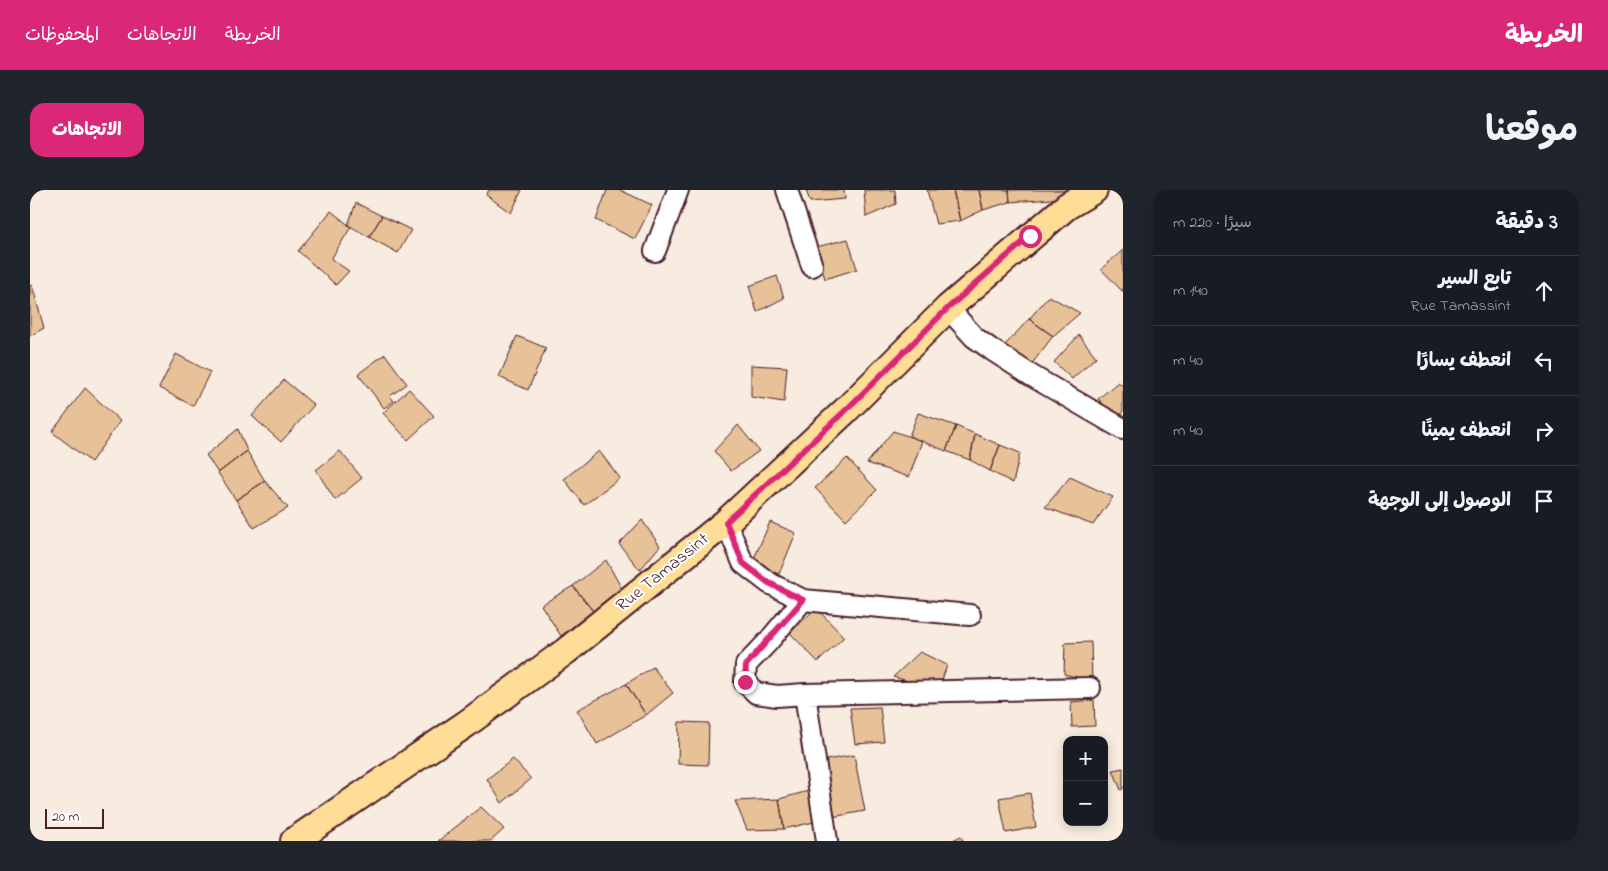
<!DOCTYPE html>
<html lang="ar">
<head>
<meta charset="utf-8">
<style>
	:root { --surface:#171b24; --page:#20242c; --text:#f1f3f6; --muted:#9ea1a6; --line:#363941; --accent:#db2777 }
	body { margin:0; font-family:"Indie Flower","Playpen Sans Arabic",sans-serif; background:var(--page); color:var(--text); direction:rtl }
	.controls { position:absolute; right:15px; bottom:15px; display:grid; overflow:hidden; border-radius:10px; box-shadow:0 2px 12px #0003 }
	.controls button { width:45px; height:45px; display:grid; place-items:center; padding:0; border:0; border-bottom:1px solid var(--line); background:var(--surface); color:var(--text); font:25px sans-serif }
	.scale { position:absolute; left:15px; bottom:12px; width:59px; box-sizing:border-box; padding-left:5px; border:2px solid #4a1f2b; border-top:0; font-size:14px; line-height:18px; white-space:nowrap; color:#4a1f2b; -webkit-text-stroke:4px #fff; paint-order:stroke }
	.stop { position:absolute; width:15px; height:15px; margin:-11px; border:4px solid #db2777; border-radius:50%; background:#fff }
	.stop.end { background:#db2777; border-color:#fff; box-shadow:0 1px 5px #0008 }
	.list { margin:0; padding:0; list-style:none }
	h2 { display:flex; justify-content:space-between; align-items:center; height:65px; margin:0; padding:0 20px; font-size:21px }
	h2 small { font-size:16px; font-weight:400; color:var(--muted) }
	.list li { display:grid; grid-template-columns:32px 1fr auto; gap:15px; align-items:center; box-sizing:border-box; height:70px; padding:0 20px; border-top:1px solid var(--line) }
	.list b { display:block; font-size:19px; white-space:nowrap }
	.list p { margin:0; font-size:16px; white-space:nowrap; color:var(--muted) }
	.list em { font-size:16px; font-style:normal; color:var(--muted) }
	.icon { flex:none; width:28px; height:28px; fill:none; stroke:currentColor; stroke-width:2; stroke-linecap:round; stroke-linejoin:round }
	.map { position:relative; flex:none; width:1093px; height:651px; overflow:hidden; direction:ltr; border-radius:15px }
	header { display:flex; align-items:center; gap:30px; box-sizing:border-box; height:70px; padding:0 25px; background:var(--accent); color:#fff }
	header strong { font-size:24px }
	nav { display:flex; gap:28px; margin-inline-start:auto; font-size:18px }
	.intro { display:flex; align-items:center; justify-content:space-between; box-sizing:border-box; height:120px; padding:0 30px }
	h1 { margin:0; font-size:35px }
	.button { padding:12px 22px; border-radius:15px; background:var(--accent); color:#fff; font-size:18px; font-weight:700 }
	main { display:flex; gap:30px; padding:0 30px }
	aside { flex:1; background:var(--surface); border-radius:15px; box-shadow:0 2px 12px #0003 }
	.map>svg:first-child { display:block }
	.building { fill:#e7c197; stroke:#4a1f2b }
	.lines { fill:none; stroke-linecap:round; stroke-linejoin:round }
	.minor-casing { stroke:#4a1f2b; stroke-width:24 }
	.major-casing { stroke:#4a1f2b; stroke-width:30 }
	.minor { stroke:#fff; stroke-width:20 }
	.major { stroke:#fede96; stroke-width:26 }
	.route { stroke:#db2777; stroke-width:6 }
	.labels { text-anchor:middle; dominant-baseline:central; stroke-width:4; stroke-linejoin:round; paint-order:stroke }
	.street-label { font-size:18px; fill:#4a1f2b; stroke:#fff }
</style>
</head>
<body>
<header>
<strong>الخريطة</strong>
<nav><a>الخريطة</a><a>الاتجاهات</a><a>المحفوظات</a></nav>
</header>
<div class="intro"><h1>موقعنا</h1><a class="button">الاتجاهات</a></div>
<main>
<aside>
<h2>3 دقيقة<small>سيرًا · 220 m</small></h2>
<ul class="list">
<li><svg class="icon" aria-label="ahead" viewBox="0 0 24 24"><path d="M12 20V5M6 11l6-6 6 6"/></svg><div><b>تابع السير</b><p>Rue Tamassint</p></div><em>140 m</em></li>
<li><svg class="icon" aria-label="left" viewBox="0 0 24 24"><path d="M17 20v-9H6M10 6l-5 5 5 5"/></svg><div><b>انعطف يسارًا</b></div><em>40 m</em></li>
<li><svg class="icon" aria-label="right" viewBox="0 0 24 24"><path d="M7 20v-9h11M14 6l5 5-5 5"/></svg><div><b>انعطف يمينًا</b></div><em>40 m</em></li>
<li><svg class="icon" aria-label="arrive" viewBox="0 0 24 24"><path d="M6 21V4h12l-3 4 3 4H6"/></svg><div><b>الوصول إلى الوجهة</b></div></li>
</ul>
</aside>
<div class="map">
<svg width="1093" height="651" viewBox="0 0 1093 651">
	<rect width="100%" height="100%" fill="#f8ece0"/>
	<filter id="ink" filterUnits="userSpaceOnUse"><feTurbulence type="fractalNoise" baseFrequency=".02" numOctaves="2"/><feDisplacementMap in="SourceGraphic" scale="10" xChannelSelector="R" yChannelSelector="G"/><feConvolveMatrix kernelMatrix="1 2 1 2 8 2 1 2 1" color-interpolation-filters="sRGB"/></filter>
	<g filter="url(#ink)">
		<path class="building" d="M459,0H492L481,23L456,5Z
			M577,0H590L622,15L605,49L566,30Z
			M776,0H814L815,9L780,12Z
			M834,0H865L866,14L836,27Z
			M897,0H923L930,31L906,34Z
			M923,0H949L953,20L930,31Z
			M949,0H979L980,12L953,20Z
			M979,0H1035L1036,8L980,12Z
			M326,13L352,26L339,47L318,35Z
			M301,21L321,37L301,69L319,81L306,95L268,61Z
			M352,26L381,40L368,63L339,47Z
			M818,49L827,79L795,89L786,57Z
			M1093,60V101H1092L1071,79Z
			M747,86L754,108L727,122L719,96Z
			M2,95L14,138L0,146V96Z
			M1019,106L1050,123L1023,146L999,129Z
			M999,129L1023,146L1001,175L975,155Z
			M1049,145L1066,167L1042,189L1024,172Z
			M487,146L516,158L498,200L469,187Z
			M146,164L180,182L163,216L129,198Z
			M355,164L377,194L360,206L364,211L354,218L328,184Z
			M721,175L757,177L754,212L721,207Z
			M254,190L284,215L251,252L222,226Z
			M1088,192L1093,196V221L1088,228L1068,209Z
			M55,198L90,231L61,272L22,242Z
			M379,199L404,226L378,250L353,223Z
			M888,223L926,236L916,261L879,246Z
			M708,235L729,261L701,281L684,261Z
			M926,236L945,244L940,270L916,261Z
			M208,239L217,261L188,283L176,265Z
			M863,241L892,251L879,287L837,273Z
			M945,244L970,255L960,281L940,270Z
			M970,255L990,263L983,293L960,281Z
			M217,261L235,291L206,310L188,283Z
			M310,261L332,288L305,310L286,280Z
			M569,261L590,288L554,315L534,289Z
			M817,268L847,300L816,330L785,298Z
			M1040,287L1083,307L1063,335L1015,317Z
			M235,291L258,318L224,338L206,310Z
			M612,330L630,356L610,380L589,354Z
			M740,332L766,343L749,384L722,373Z
			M576,370L592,399L563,421L543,396Z
			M543,396L563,421L531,446L511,415Z
			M786,418L814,447L788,472L760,443Z
			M1061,452L1062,491L1034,484L1035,453Z
			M890,462L917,475L909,499L863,487Z
			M623,477L643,503L616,525L596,494Z
			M596,494L616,525L567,554L547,520Z
			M1064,510L1065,536L1042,537L1041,512Z
			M850,517L854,552L825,554L820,518Z
			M649,532L679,533L678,575L648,574Z
			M824,565L835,621L802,627L791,571Z
			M483,569L501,589L472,613L457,589Z
			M1093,578V599L1091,600L1083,580Z
			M782,600L784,632L754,639L749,609Z
			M1000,603L1006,637L976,643L969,608Z
			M749,609L754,639L717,640L705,611Z
			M451,617L474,639L461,651H408Z
			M931,646L933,651H921Z"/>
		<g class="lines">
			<g class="minor-casing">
				<path id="minor" d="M757,0L782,76
					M625,61L648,0
					M918,118L944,147L962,160L1002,186L1093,239
					M696,332L713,373L739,393L773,410L737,453L716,475L715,492L726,503L747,506L775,504L1060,498
					M773,410L940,425
					M775,504L797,651"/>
			</g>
			<g class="major-casing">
				<path id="major" d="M264,651L436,534L536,461L696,332L815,221L918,118L1037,16L1064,0"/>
			</g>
			<use href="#minor" class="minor"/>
			<use href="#major" class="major"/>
		</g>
	</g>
	<g class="lines" filter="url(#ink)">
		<path class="route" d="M715,492L716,475L773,410L739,393L713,373L696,332L815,221L918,118L1000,46"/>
	</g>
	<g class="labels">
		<g class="street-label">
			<text transform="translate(633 383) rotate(-39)">Rue Tamassint</text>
		</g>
	</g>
</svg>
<div class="controls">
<button>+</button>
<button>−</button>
</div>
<div class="scale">20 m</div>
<div class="stop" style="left:1000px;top:46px"></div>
<div class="stop end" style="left:715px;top:492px"></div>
</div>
</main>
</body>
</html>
